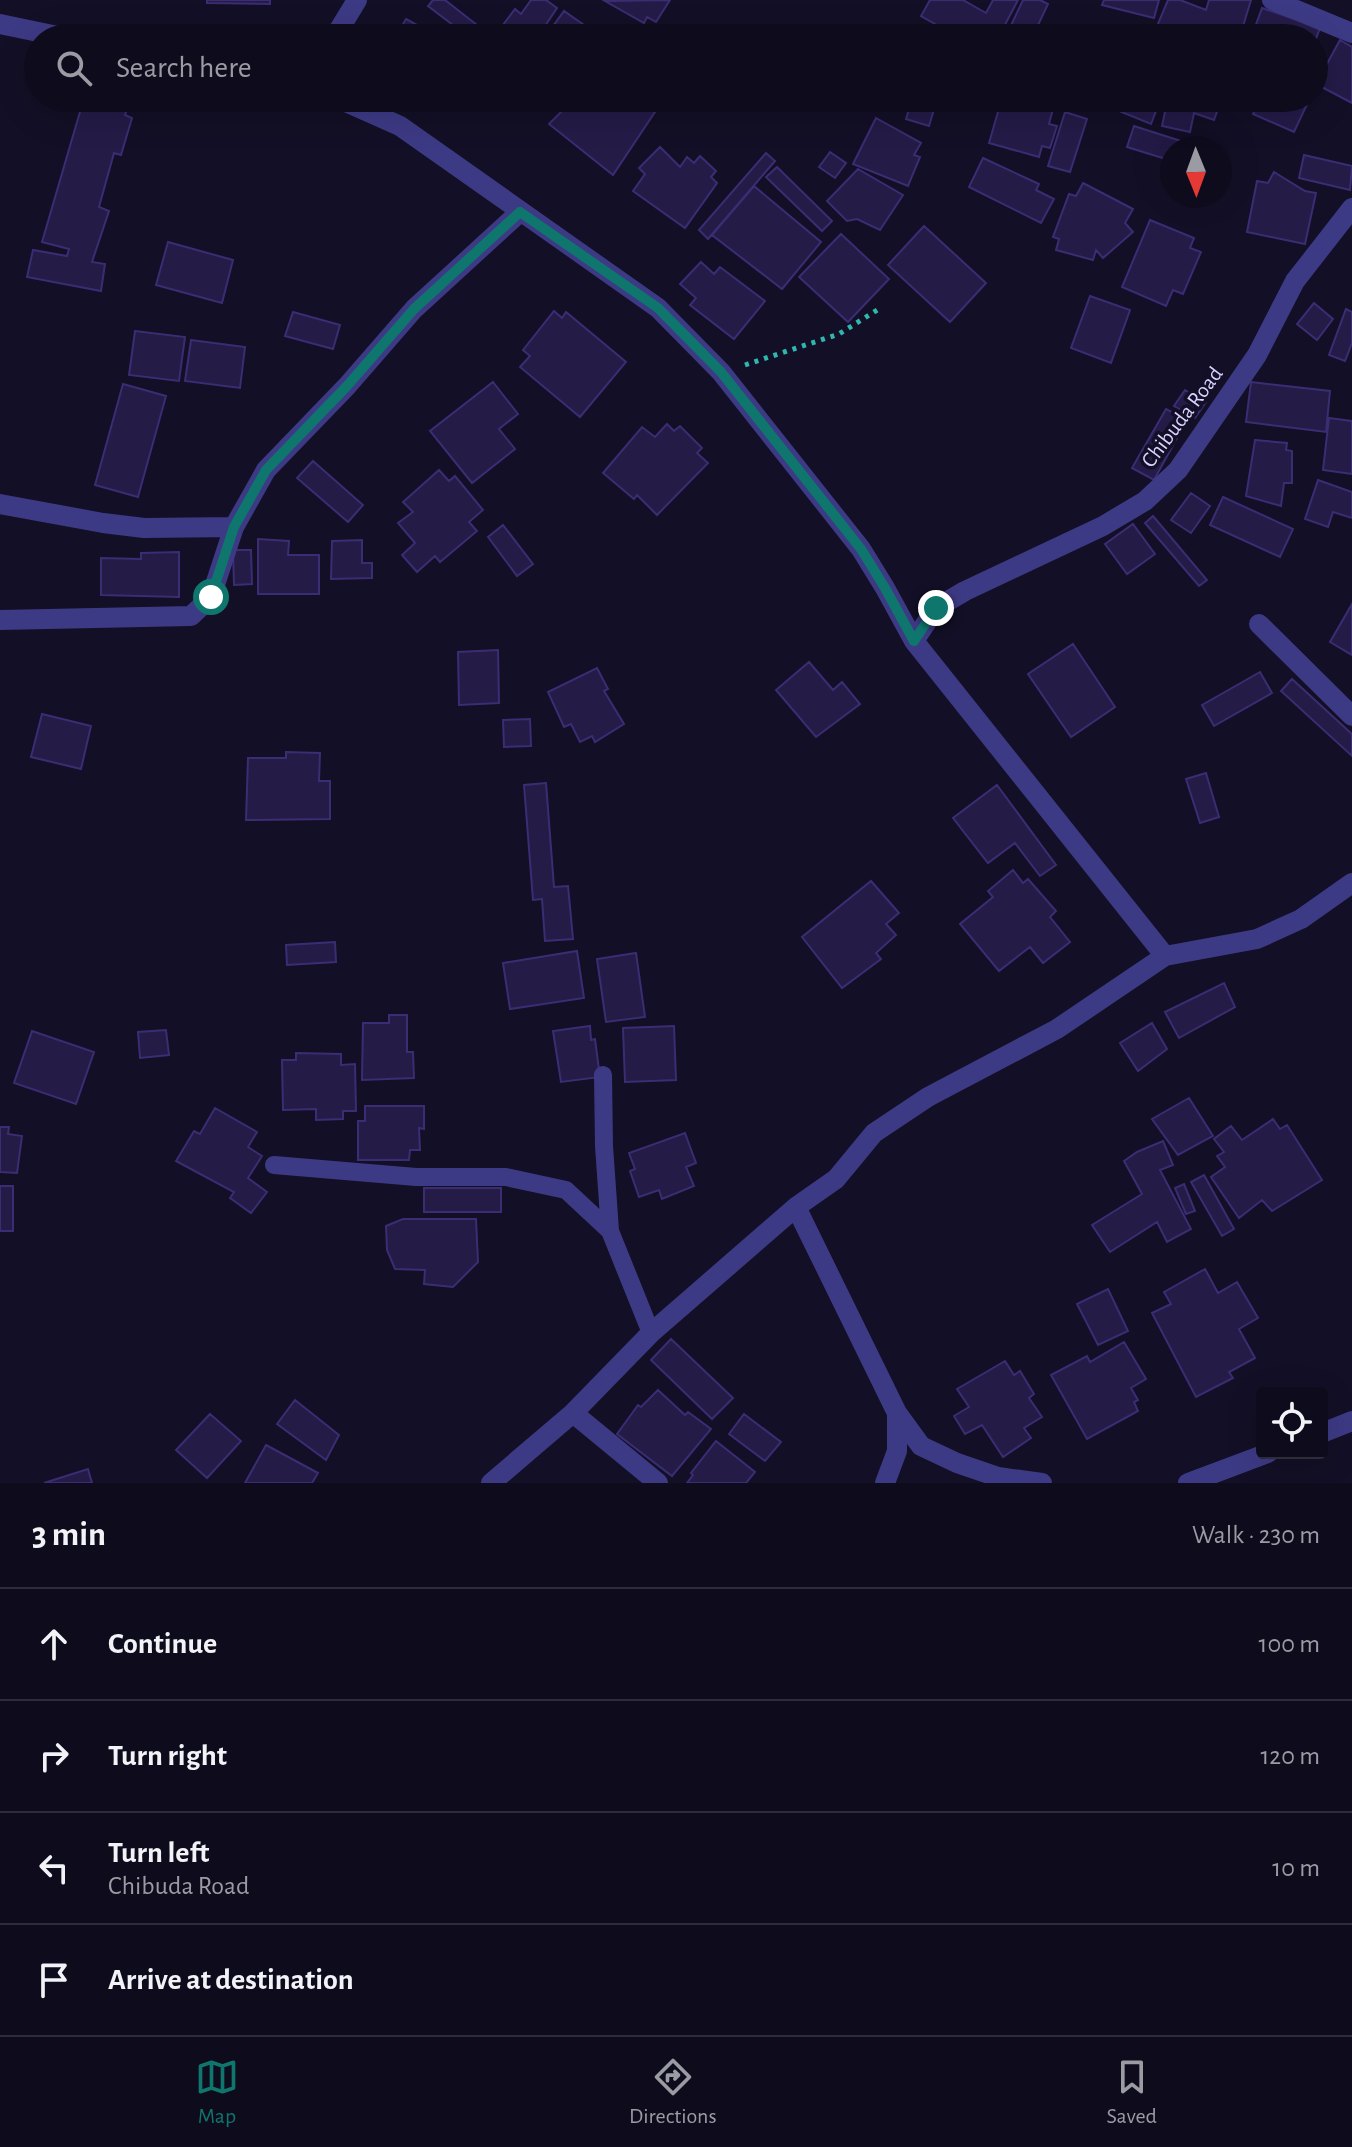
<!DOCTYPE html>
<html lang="en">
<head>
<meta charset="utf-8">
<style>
	:root { --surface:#0e0b1c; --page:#171425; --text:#f1f3f6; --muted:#9b9ba3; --line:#2e2b3b; --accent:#0f766e }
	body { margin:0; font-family:"Alegreya Sans",sans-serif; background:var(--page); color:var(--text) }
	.controls { position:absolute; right:24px; bottom:24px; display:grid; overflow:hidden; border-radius:8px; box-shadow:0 8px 32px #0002 }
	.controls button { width:72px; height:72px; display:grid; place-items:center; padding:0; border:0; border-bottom:2px solid var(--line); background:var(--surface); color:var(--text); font:40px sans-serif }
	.compass { position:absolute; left:1160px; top:136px; width:72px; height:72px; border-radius:50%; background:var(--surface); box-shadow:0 8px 32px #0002; rotate:179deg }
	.stop { position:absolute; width:24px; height:24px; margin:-18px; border:6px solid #0f766e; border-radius:50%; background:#fff }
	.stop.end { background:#0f766e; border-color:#fff; box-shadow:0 2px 8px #0008 }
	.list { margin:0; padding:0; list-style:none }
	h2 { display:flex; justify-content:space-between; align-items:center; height:104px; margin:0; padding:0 32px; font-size:34px }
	h2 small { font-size:26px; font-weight:400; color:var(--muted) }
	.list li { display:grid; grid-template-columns:52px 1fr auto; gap:24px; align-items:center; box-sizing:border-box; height:112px; padding:0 32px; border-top:2px solid var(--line) }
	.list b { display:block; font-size:30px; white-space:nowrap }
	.list p { margin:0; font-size:26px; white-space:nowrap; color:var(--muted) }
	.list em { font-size:26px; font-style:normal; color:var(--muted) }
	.icon { flex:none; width:44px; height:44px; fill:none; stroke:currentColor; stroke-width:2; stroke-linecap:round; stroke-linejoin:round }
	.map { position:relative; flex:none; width:1352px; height:1483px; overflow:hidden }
	.search { position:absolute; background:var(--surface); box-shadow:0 8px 32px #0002; left:24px; right:24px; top:24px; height:88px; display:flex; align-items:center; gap:20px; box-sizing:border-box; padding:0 28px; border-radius:44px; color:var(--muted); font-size:30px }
	.sheet { height:552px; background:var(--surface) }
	nav { display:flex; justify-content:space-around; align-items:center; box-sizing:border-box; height:112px; border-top:2px solid var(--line); background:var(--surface); font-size:22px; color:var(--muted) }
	nav a { display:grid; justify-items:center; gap:4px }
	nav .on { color:var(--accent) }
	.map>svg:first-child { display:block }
	.building { fill:#241b47; stroke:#3b2d73; stroke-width:2 }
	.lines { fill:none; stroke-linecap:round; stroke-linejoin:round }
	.path { stroke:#2fb8b0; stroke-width:5; stroke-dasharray:4 6; stroke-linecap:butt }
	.service { stroke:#3d3a85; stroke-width:18 }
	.minor { stroke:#3d3a85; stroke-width:20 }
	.route { stroke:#0f766e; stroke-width:10 }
	.labels { text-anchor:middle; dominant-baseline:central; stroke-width:7; stroke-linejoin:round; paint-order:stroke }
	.street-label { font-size:22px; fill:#d9d4ff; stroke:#130f26 }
</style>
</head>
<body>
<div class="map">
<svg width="1352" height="1483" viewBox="0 0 1352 1483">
	<rect width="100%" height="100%" fill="#130f26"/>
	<path class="building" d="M207,0H270V4L207,3Z
		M433,0H445L486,32L480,38H470L428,6Z
		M531,0H546L557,8L543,29L548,33L564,11L591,30L585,38H493L515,9L521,14Z
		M670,0L656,22L647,17L644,23L605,1Z
		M930,0H963L986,13L993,0H1018L998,38H960L921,16Z
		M1023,0H1040L1048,4L1032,38H1005Z
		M1104,0H1159L1154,18L1102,5Z
		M1168,0H1180L1206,10L1209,0H1251L1240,36L1234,34L1233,38H1152Z
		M1262,8L1320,28L1314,44V38H1251Z
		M406,19L439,37L438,38H395Z
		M1340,40L1352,47V103L1316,84Z
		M84,98L127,110L125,115L132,118L121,155L114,153L99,207L109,211L92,262L105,264L101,291L27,277L33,250L67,256L69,249L42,242Z
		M575,98H649L659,106L613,175L549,124Z
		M1002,98H1030L1054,105L1049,124L1057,126L1050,148L1042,146L1039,157L989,143Z
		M1121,98H1161L1151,124L1119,111L1123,99Z
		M1168,98H1222L1214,120L1194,113L1190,132L1162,126Z
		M1261,98H1310L1294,132L1253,114Z
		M912,99L935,106L929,126L906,119Z
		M1065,112L1087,119L1070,172L1048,166Z
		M876,118L921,143L914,155L920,157L908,186L853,164Z
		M1134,126L1184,142L1182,148H1172V161L1127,147Z
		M660,147L680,167L687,157L694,163L700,156L716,171L711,177L717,183L685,228L633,191L645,174L639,168Z
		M830,152L846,163L835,178L819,167Z
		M766,153L775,161L708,239L699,230Z
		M1304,155L1352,166L1350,190L1299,178Z
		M983,158L1039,184L1036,190L1054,199L1041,223L969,187Z
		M777,167L832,221L822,231L766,177Z
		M858,169L903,195L880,230L857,219L847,221L827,201Z
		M1274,172L1305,191L1316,193L1305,244L1247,232L1257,181L1268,183Z
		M1083,183L1133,209L1125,223L1133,232L1103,258L1096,250L1093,260L1056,250L1059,239L1053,237L1069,194L1076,196Z
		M754,186L821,242L782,289L712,235Z
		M1150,220L1194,238L1190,248L1201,252L1183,294L1173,290L1166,306L1122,287Z
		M924,226L986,283L950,322L888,265Z
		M841,234L889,279L848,322L799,277Z
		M168,242L233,260L222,303L156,285Z
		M701,262L714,274L720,267L765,301L734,339L690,305L696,298L680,284Z
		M1090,296L1130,310L1111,363L1071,348Z
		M1314,303L1333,319L1317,340L1297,324Z
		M1346,309L1352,312V343L1345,361L1329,355Z
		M554,311L562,318L566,312L626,362L580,417L520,367L530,356L523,350Z
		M293,312L340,325L333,349L285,336Z
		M135,331L185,337L179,381L129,375Z
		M191,340L245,347L240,388L185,381Z
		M493,382L518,414L499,429L515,449L472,483L430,431Z
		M1251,382L1330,391L1326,432L1246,422Z
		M123,384L166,396L138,497L95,485Z
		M1185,390L1206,402L1195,418L1174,406Z
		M1166,409L1187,420L1154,480L1132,468Z
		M1329,418L1352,421V474L1323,470Z
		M667,424L674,431L680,426L702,448L697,453L708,463L657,515L637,495L634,499L603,473L642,427L655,437Z
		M1255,440L1287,443L1286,450L1292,451V483H1284L1281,506L1246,496Z
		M313,461L363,505L348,522L297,478Z
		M439,470L449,481L455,476L483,510L469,522L477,531L440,562L435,556L417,572L402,555L415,543L398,523L413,512L403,502Z
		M1318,480L1352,492V518L1333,512L1328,527L1305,519Z
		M1191,493L1210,506L1191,533L1171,520Z
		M1223,497L1293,529L1280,557L1210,525Z
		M1153,516L1207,580L1199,586L1145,523Z
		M1133,524L1155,554L1127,574L1105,544Z
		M503,525L533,564L517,576L488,537Z
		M258,539L289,541L288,555H319V594H258Z
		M362,540V563H372V578L331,579L332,541Z
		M233,550H251L252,584L234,585Z
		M179,552V597L101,595V558L141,559V553Z
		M1352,604V655L1330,642Z
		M1073,644L1115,707L1071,737L1028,674Z
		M498,650L499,703L459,705L458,652Z
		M809,662L833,690L842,682L860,704L816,737L776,690Z
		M597,668L608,689L604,691L624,724L595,742L592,736L580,742L571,724L564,727L548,692Z
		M1260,672L1272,693L1214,726L1202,705Z
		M1292,679L1352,734V756L1281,691Z
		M42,714L91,726L81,769L31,757Z
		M530,719L531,746L504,747L503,720Z
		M286,752L320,753L319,781H330V819L246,820L248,758H286Z
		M1206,773L1219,817L1200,823L1186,779Z
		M546,783L554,887L568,886L573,939L545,941L542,899L533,900L524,785Z
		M997,785L1056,865L1040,876L1015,843L988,863L953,818Z
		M1013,870L1023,883L1028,879L1056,911L1050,917L1070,942L1043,963L1030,947L999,971L960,924L993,897L988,891Z
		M871,881L899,913L886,924L896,935L876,953L881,959L842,988L802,937Z
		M335,942L336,962L287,965L286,945Z
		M577,951L584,998L510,1009L503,963Z
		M636,953L645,1017L606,1022L597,959Z
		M1224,983L1235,1007L1179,1038L1165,1012Z
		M389,1015H407V1052H413L414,1078L362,1080L363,1023H389Z
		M1152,1023L1167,1049L1138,1071L1120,1043Z
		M590,1026L591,1040L595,1039L600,1077L561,1082L553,1031Z
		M674,1026L676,1080L625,1082L623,1028Z
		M166,1030L169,1055L140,1058L138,1032Z
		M32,1031L94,1052L76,1104L14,1083Z
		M296,1053L341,1054V1065L355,1064L356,1111H343V1119L316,1120V1109L283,1110L282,1060H296Z
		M1189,1098L1213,1136L1178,1155L1152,1119Z
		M365,1106H424V1129L419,1128L420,1150H410L409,1160H358V1121H365Z
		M215,1108L257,1132L248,1147L262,1156L248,1178L267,1192L251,1213L230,1198L234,1192L176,1161L194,1131L200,1134Z
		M1273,1119L1280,1129L1287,1125L1322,1180L1272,1211L1262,1200L1239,1218L1211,1177L1225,1167L1217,1156L1224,1152L1214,1139L1231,1126L1242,1140Z
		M0,1127H9L8,1134L22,1136L17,1173L0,1172Z
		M685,1133L696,1163L686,1167L694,1186L662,1199L659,1190L639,1197L630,1171L635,1169L629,1153Z
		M1163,1141L1173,1165L1160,1170L1191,1229L1167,1242L1157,1222L1110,1252L1092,1225L1142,1194L1124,1161L1137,1152Z
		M1204,1175L1234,1229L1222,1236L1191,1182Z
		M1184,1184L1195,1211L1186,1214L1175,1188Z
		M0,1186H13V1231H0Z
		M424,1188H501V1212H424Z
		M403,1219H476L478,1262L453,1287L424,1284L425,1270L395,1269L387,1250L386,1226Z
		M1205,1269L1218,1293L1237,1282L1258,1318L1239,1329L1255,1358L1229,1372L1233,1378L1196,1397L1152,1313L1171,1304L1164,1292Z
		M1108,1289L1128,1331L1098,1345L1077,1304Z
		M671,1339L733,1398L712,1419L651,1360Z
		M1124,1342L1146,1379L1131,1388L1138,1400L1134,1402L1138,1411L1087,1439L1051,1375L1087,1356L1090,1362Z
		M1005,1361L1014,1375L1020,1371L1034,1394L1029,1398L1042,1417L1024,1428L1031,1438L1003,1457L982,1425L965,1434L954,1416L969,1407L957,1389Z
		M658,1390L685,1415L688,1412L711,1429L672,1476L617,1434L638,1405L641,1407Z
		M295,1400L339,1435L326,1460L277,1424Z
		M210,1414L241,1441L207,1478L176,1450Z
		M744,1414L781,1442L765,1461L729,1434Z
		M716,1441L755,1472L746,1483H687L693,1475L691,1473Z
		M266,1445L318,1473L312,1483H245Z
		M88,1469L92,1483H44Z"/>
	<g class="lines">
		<path class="path" d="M745,365L839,334L882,307"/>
		<path class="service" d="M603,1075L604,1146L610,1231
			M274,1165L416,1177H506L566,1190L610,1231L651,1333"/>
		<path class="minor" d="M1272,0L1352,33
			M0,24L67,38
			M334,38L357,0
			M337,98L400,126L658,308L721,372L861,549L885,588L914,641L1165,956L1257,939L1301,919L1352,883
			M0,504L103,523L144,528L234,527
			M0,620L191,616L211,597L234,527L266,470L347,386L414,309L520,212
			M1259,624L1352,716
			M914,641L936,608L965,591L1103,526L1145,501L1178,470L1257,355L1295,281L1352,208
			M796,1207L897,1413L921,1446L957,1463L998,1477L1042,1483
			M573,1413L658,1483
			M1322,1433L1352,1421
			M491,1483L573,1413L651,1333L796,1207L836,1179L874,1133L928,1097L1057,1029L1165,956
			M885,1483L897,1451V1413
			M1188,1483L1268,1453"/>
	</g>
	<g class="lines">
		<path class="route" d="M211,597L234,527L266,470L347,386L414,309L520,212L658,308L721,372L861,549L885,588L914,641L936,608"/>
	</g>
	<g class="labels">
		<g class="street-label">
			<text transform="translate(1182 417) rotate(-53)">Chibuda Road</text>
		</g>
	</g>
</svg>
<div class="controls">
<button><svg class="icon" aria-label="locate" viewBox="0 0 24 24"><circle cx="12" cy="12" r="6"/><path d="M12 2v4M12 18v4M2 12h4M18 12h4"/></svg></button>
</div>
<svg class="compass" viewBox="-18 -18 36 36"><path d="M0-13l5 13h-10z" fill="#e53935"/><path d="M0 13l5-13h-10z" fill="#9b9ba3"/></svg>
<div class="stop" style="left:211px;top:597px"></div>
<div class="stop end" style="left:936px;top:608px"></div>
<div class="search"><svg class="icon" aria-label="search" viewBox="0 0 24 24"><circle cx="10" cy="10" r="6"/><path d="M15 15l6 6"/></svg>Search here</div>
</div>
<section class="sheet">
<h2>3 min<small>Walk · 230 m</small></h2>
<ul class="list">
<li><svg class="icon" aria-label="ahead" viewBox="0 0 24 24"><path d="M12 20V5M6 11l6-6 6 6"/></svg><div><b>Continue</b></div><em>100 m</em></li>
<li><svg class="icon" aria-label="right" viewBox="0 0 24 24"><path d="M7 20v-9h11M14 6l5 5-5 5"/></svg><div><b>Turn right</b></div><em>120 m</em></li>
<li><svg class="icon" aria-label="left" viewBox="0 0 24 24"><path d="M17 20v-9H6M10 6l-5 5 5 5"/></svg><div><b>Turn left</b><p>Chibuda Road</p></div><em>10 m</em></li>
<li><svg class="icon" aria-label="arrive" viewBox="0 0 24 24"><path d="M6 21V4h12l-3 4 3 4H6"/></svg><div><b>Arrive at destination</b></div></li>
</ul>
</section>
<nav>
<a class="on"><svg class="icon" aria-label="map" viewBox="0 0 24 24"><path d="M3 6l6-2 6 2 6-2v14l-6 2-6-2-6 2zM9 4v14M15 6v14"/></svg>Map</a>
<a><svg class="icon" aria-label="directions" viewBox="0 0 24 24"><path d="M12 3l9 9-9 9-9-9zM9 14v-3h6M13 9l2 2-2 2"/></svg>Directions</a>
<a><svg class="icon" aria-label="saved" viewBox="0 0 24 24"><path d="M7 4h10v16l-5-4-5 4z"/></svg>Saved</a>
</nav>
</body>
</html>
